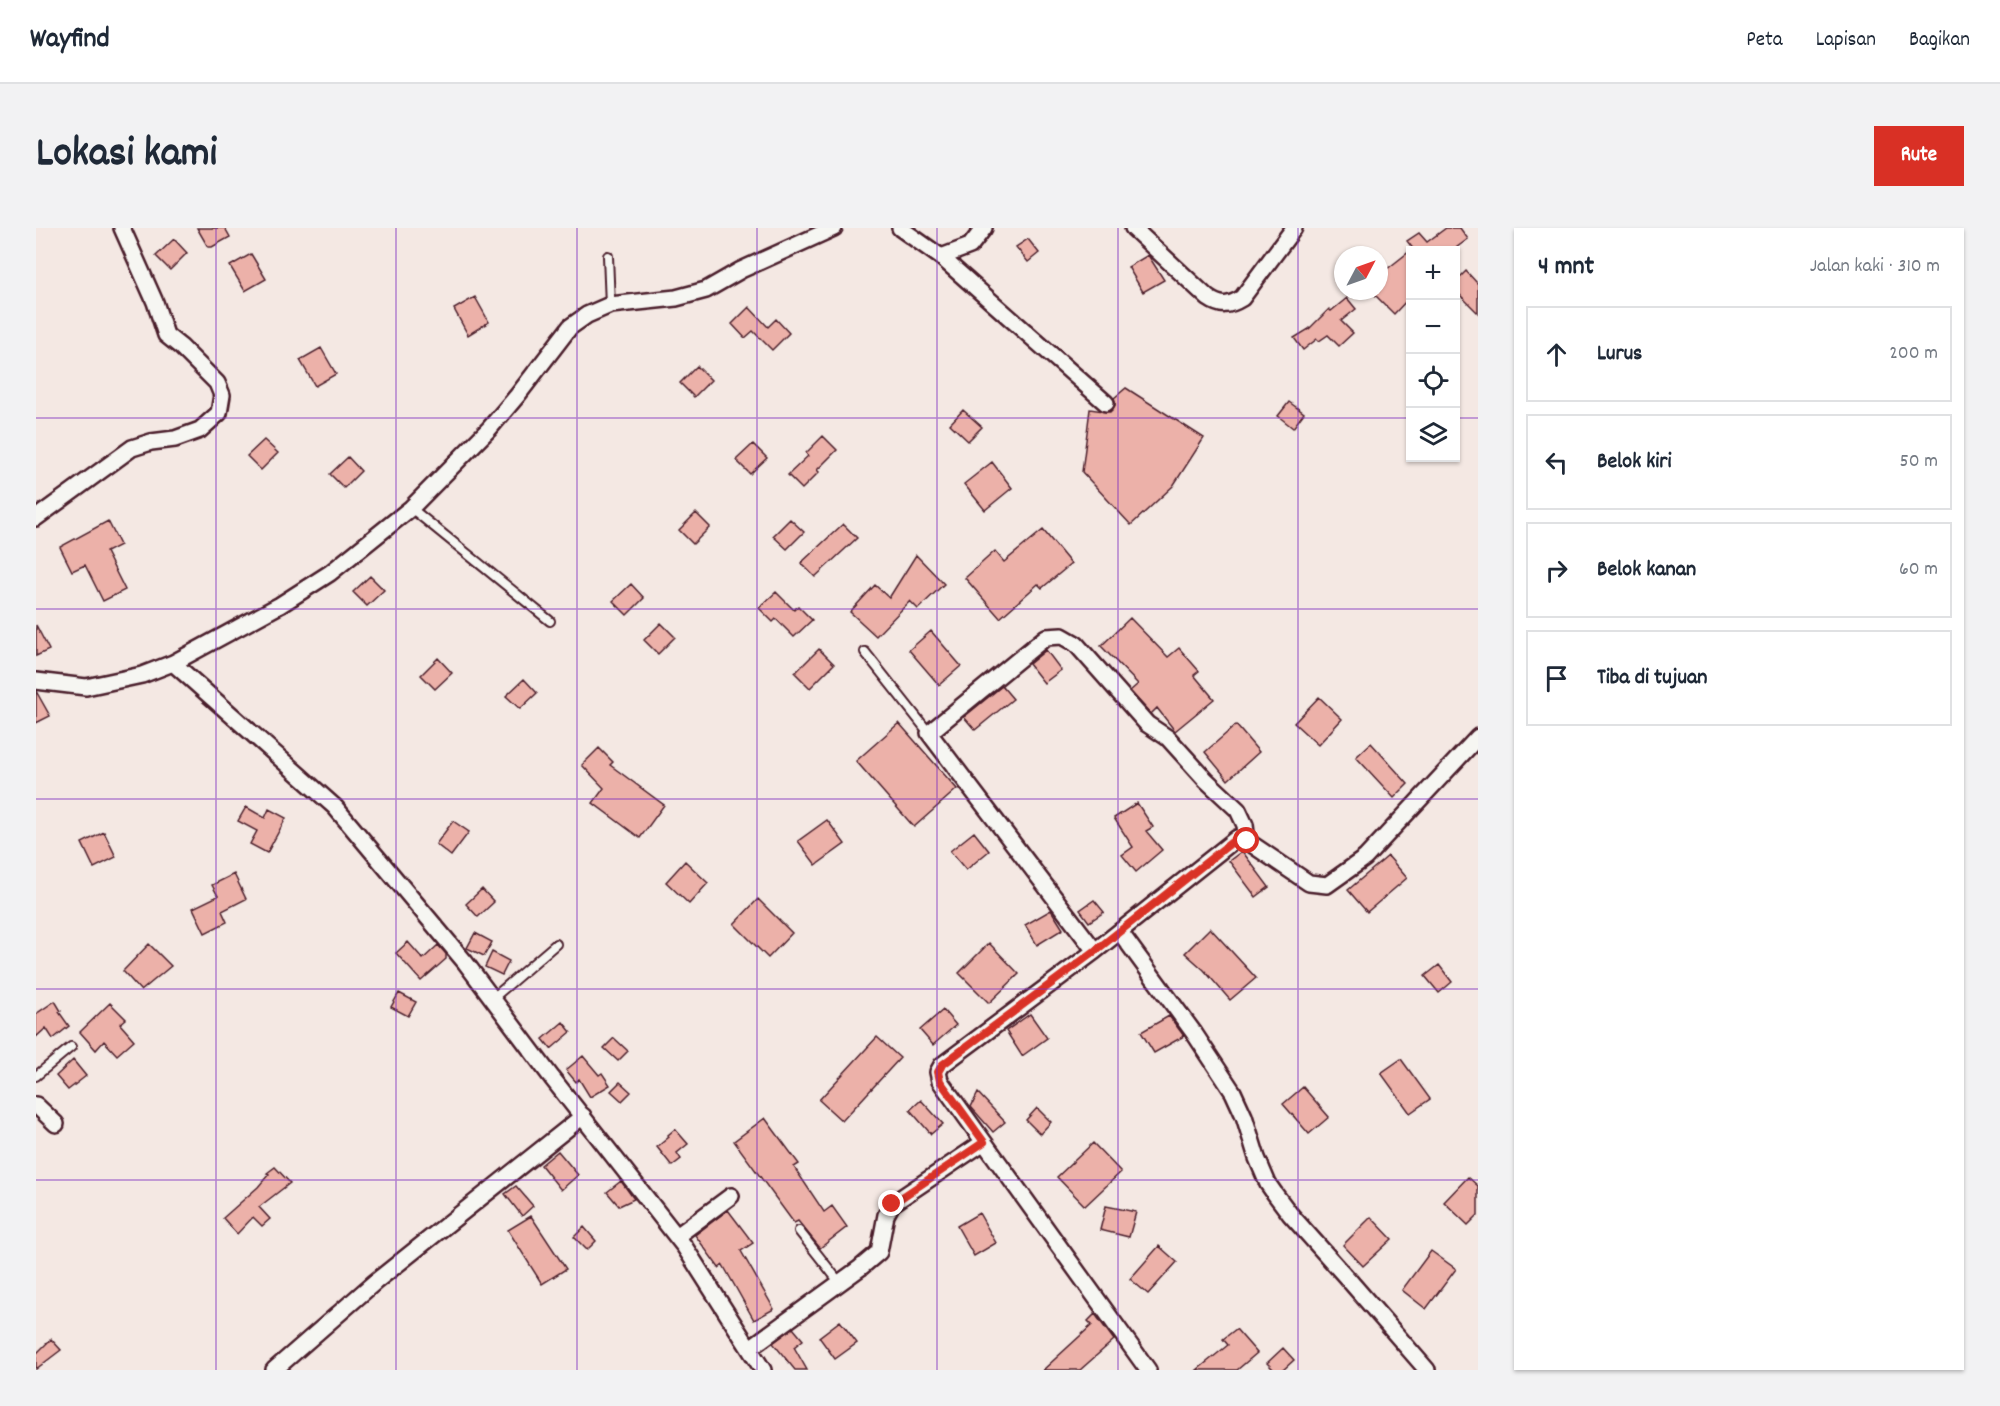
<!DOCTYPE html>
<html lang="id">
<head>
<meta charset="utf-8">
<style>
	:root { --surface:#fff; --page:#f2f2f3; --text:#1f2937; --muted:#747a83; --line:#e0e1e3; --accent:#d93025 }
	body { margin:0; font-family:Dekko,sans-serif; background:var(--page); color:var(--text) }
	.controls { position:absolute; right:18px; top:18px; display:grid; overflow:hidden; border-radius:0px; box-shadow:0 2px 4px #0004 }
	.controls button { width:54px; height:54px; display:grid; place-items:center; padding:0; border:0; border-bottom:2px solid var(--line); background:var(--surface); color:var(--text); font:30px sans-serif }
	.compass { position:absolute; left:1298px; top:18px; width:54px; height:54px; border-radius:50%; background:var(--surface); box-shadow:0 2px 4px #0004; rotate:49deg }
	.stop { position:absolute; width:18px; height:18px; margin:-14px; border:4px solid #d93025; border-radius:50%; background:#fff }
	.stop.end { background:#d93025; border-color:#fff; box-shadow:0 2px 6px #0008 }
	.list { margin:0; padding:0; list-style:none }
	h2 { display:flex; justify-content:space-between; align-items:center; height:78px; margin:0; padding:0 24px; font-size:26px }
	h2 small { font-size:20px; font-weight:400; color:var(--muted) }
	.list li { display:grid; grid-template-columns:39px 1fr auto; gap:18px; align-items:center; box-sizing:border-box; height:96px; margin:0 12px 12px; padding:0 12px; border:2px solid var(--line); border-radius:0px }
	.list b { display:block; font-size:22px; white-space:nowrap }
	.list em { font-size:20px; font-style:normal; color:var(--muted) }
	.icon { flex:none; width:33px; height:33px; fill:none; stroke:currentColor; stroke-width:2; stroke-linecap:round; stroke-linejoin:round }
	.map { position:relative; flex:none; width:1442px; height:1142px; overflow:hidden; border-radius:0px }
	header { display:flex; align-items:center; gap:36px; box-sizing:border-box; height:84px; padding:0 30px; background:var(--surface); border-bottom:2px solid var(--line) }
	header strong { font-size:28px }
	nav { display:flex; gap:33px; margin-inline-start:auto; font-size:21px }
	.intro { display:flex; align-items:center; justify-content:space-between; box-sizing:border-box; height:144px; padding:0 36px }
	h1 { margin:0; font-size:42px }
	.button { padding:15px 27px; border-radius:0px; background:var(--accent); color:#fff; font-size:21px; font-weight:700 }
	main { display:flex; gap:36px; padding:0 36px }
	aside { flex:1; background:var(--surface); border-radius:0px; box-shadow:0 2px 4px #0004 }
	.map>svg:first-child { display:block }
	.building { fill:#ecb1a9; stroke:#4a1f2b; stroke-width:1.5 }
	.lines { fill:none; stroke-linecap:round; stroke-linejoin:round }
	.lane-casing { stroke:#4a1f2b; stroke-width:12 }
	.street-casing { stroke:#4a1f2b; stroke-width:20 }
	.lane { stroke:#f6f6f2; stroke-width:8 }
	.street { stroke:#f6f6f2; stroke-width:15 }
	.route { stroke:#d93025; stroke-width:8 }
	.grid { fill:none; stroke:#7b2cbf; stroke-width:1.5; stroke-opacity:0.55 }
</style>
</head>
<body>
<header>
<strong>Wayfind</strong>
<nav><a>Peta</a><a>Lapisan</a><a>Bagikan</a></nav>
</header>
<div class="intro"><h1>Lokasi kami</h1><a class="button">Rute</a></div>
<main>
<div class="map">
<svg width="1442" height="1142" viewBox="0 0 1442 1142">
	<rect width="100%" height="100%" fill="#f4e8e3"/>
	<filter id="ink" filterUnits="userSpaceOnUse"><feTurbulence type="fractalNoise" baseFrequency=".0167" numOctaves="2"/><feDisplacementMap in="SourceGraphic" scale="12" xChannelSelector="R" yChannelSelector="G"/><feConvolveMatrix kernelMatrix="1 2 1 2 8 2 1 2 1" color-interpolation-filters="sRGB"/></filter>
	<g filter="url(#ink)">
		<path class="building" d="M161,0H189L194,9L176,19H172Z
			M1410,0H1424L1432,11L1417,22H1378L1371,13L1383,5L1391,14Z
			M138,11L151,25L134,42L120,28Z
			M992,11L1003,25L992,34L980,19Z
			M1374,23V69L1358,86L1335,63H1343V54L1349,48L1346,45Z
			M215,26L230,51L209,63L194,38Z
			M1112,27L1128,52L1107,64L1092,39Z
			M1430,43L1442,56V85L1419,62V54Z
			M439,69L453,94L432,107L418,81Z
			M1311,70L1320,81L1305,93L1317,105L1303,118L1292,107L1283,113L1281,111L1267,122L1258,110L1273,101L1293,81L1295,83Z
			M713,79L732,99L740,91L753,105L736,122L717,103L709,110L696,96Z
			M285,120L300,146L279,158L264,132Z
			M661,138L675,152L658,169L644,155Z
			M1090,160L1168,210L1137,258L1095,297L1046,244L1054,181L1074,184L1079,177L1078,170Z
			M1253,174L1268,185L1257,200L1242,188Z
			M927,182L946,199L932,213L914,196Z
			M787,208L801,222L781,242L783,244L766,261L752,247L772,228L770,225Z
			M228,212L242,225L225,242L211,228Z
			M717,216L731,230L714,246L700,232Z
			M312,229L325,243L308,260L294,246Z
			M956,234L976,260L949,282L928,256Z
			M660,285L674,299L657,316L643,302Z
			M754,291L768,304L751,321L737,308Z
			M72,293L84,317L70,324L89,362L67,373L49,337L36,343L24,319Z
			M807,296L821,310L779,349L765,335Z
			M1007,302L1035,336L1006,360L1002,356L964,390L929,350L959,323L968,334Z
			M880,327L908,356L882,381L874,373L840,408L814,384L839,357L853,370Z
			M334,348L348,362L331,378L317,364Z
			M595,356L608,370L591,387L577,373Z
			M740,364L758,382L762,378L776,392L758,409L740,391L737,394L723,380Z
			M1094,390L1132,429L1143,420L1163,443L1158,447L1178,471L1139,503L1121,480L1115,486L1094,463L1102,456L1065,418Z
			M625,395L639,409L622,426L608,412Z
			M0,397L13,422L0,428Z
			M895,403L925,438L903,457L873,422Z
			M783,421L798,436L774,460L759,445Z
			M1010,422L1025,442L1008,455L993,436Z
			M402,430L416,445L399,461L385,447Z
			M488,451L501,465L484,481L470,468Z
			M966,458L977,471L939,502L928,489Z
			M0,463L14,488L0,495Z
			M1283,469L1306,491L1282,517L1258,495Z
			M863,495L921,561L878,599L820,533Z
			M1200,497L1223,524L1192,552L1169,524Z
			M1335,515L1372,556L1358,570L1320,529Z
			M563,520L577,534L574,537L628,577L604,610L557,575L568,560L546,537Z
			M1101,575L1117,599L1110,603L1126,622L1100,644L1086,627L1097,619L1078,590Z
			M210,579L229,590L233,581L250,590L231,625L214,616L221,603L202,593Z
			M791,592L809,616L780,637L762,613Z
			M417,593L433,604L415,628L400,616Z
			M68,604L80,629L58,640L46,615Z
			M938,604L953,623L930,642L914,623Z
			M1206,623L1233,659L1220,669L1193,633Z
			M1352,628L1371,650L1331,684L1312,662Z
			M649,633L672,655L653,676L630,654Z
			M198,646L210,671L186,683L191,694L169,705L157,680L182,668L176,657Z
			M446,661L458,674L442,689L430,676Z
			M722,671L756,705L732,730L698,696Z
			M1058,672L1068,684L1053,694L1044,682Z
			M1015,682L1027,701L1001,717L989,697Z
			M1174,700L1220,750L1194,772L1168,742L1149,725Z
			M439,705L456,714L448,728L431,720Z
			M372,714L387,731L402,717L410,726V731L385,753L360,725Z
			M953,715L983,746L953,775L923,745Z
			M113,716L135,738L105,763L87,743Z
			M456,724L473,733L466,747L449,739Z
			M1403,737L1416,754L1403,765L1389,748Z
			M363,765L380,774L372,788L355,779Z
			M19,773L25,783L23,784L33,798L17,811L10,800L0,809V786Z
			M74,775L90,791L84,796L98,812L81,827L68,813L60,822L44,804Z
			M907,782L920,797L897,817L884,802Z
			M994,786L1011,810L986,828L970,803Z
			M1133,788L1148,808L1118,825L1105,804Z
			M527,794L535,804L515,821L507,811Z
			M841,809L864,830L806,893L783,872Z
			M578,810L592,823L582,833L568,820Z
			M547,828L563,847L566,845L574,857L554,869L543,851L540,854L530,842Z
			M1365,831L1394,871L1374,885L1345,845Z
			M37,832L50,848L32,862L20,848Z
			M584,854L595,864L586,873L575,863Z
			M1267,859L1293,889L1273,906L1247,876Z
			M942,865L969,894L957,904L935,879Z
			M885,872L907,896L895,906L874,882Z
			M1001,880L1015,894L1004,906L990,892Z
			M729,890L763,936L758,939L788,984L796,978L811,999L784,1020L762,993L758,995L698,913Z
			M639,901L652,916L641,925L645,931L636,938L621,919L633,909L632,907Z
			M1057,915L1085,944L1049,978L1021,949Z
			M522,923L542,947L525,962L505,937Z
			M239,939L254,955L223,979L234,991L226,998L217,989L201,1006L187,990L222,959L233,946L231,945Z
			M1432,949L1442,958V987L1432,997L1408,974Z
			M585,953L598,971L583,978L571,964Z
			M480,958L497,978L486,988L469,966Z
			M1070,978L1100,984L1093,1009L1064,1002Z
			M692,982L717,1015L705,1023L738,1081L718,1092L687,1037L683,1040L659,1007Z
			M943,985L960,1015L938,1028L921,998Z
			M495,988L530,1041L506,1056L472,1002Z
			M1335,989L1356,1011L1327,1038L1307,1017Z
			M548,999L560,1013L551,1022L538,1009Z
			M1123,1018L1141,1034L1112,1066L1094,1051Z
			M1395,1023L1420,1041L1390,1081L1366,1062Z
			M1059,1086L1078,1112L1044,1142H1007L1056,1097L1052,1093Z
			M804,1093L821,1115L799,1131L783,1109Z
			M757,1100L767,1112L758,1119L771,1142H759L737,1115Z
			M1200,1101L1221,1125L1201,1142H1161L1192,1117L1187,1111Z
			M15,1111L25,1122L0,1141V1126Z
			M1247,1120L1258,1132L1247,1142H1238L1231,1135Z"/>
		<g class="lines">
			<g class="lane-casing">
				<path id="lane" d="M572,28L574,77
					M375,280L514,393
					M829,424L893,505
					M457,770L520,716
					M0,848L35,819
					M763,1003L804,1055"/>
			</g>
			<g class="street-casing">
				<path id="street" d="M864,0L905,29L1070,175
					M1097,0L1172,70C1185,79 1193,78 1206,70L1258,0
					M905,29L934,18L948,0
					M0,290L96,220L115,214L139,211L164,202L183,185L186,167L181,155L145,119L130,107L119,74L86,0
					M137,435L299,579L429,734L516,850L648,1018L727,1142
					M0,453L50,459L106,447L137,435L244,377L294,345L375,280L453,201L481,168L534,99L551,87L574,77L640,70L670,62L705,42L798,0
					M1084,704L1158,805L1197,864L1208,888L1221,930L1232,956L1239,966L1254,986L1312,1051L1391,1142
					M1059,723L893,505L1010,409L1026,408L1040,416L1111,496L1132,510L1170,552L1202,582L1209,597L1211,613
					M0,877L20,896
					M641,1008L695,968
					M714,1120L824,1040L843,1024L850,987L856,976L948,914
					M238,1142L339,1054L547,888
					M1112,1142L904,853L902,844L906,837L1059,723L1201,610L1211,613L1273,655L1291,657L1329,630L1442,509"/>
			</g>
			<use href="#lane" class="lane"/>
			<use href="#street" class="street"/>
		</g>
	</g>
	<g class="lines" filter="url(#ink)">
		<path class="route" d="M856,976L948,914L904,853L902,844L906,837L1059,723L1201,610L1211,613"/>
	</g>
	<path class="grid" d="M180,0V1142M360,0V1142M541,0V1142M721,0V1142M901,0V1142M1082,0V1142M1262,0V1142M0,190H1374M1420,190H1442M0,381H1442M0,571H1442M0,761H1442M0,952H1442"/>
</svg>
<div class="controls">
<button>+</button>
<button>−</button>
<button><svg class="icon" aria-label="locate" viewBox="0 0 24 24"><circle cx="12" cy="12" r="6"/><path d="M12 2v4M12 18v4M2 12h4M18 12h4"/></svg></button>
<button><svg class="icon" aria-label="layers" viewBox="0 0 24 24"><path d="M12 4l9 5-9 5-9-5zM3 14l9 5 9-5"/></svg></button>
</div>
<svg class="compass" viewBox="-18 -18 36 36"><path d="M0-13l5 13h-10z" fill="#e53935"/><path d="M0 13l5-13h-10z" fill="#747a83"/></svg>
<div class="stop" style="left:1211px;top:613px"></div>
<div class="stop end" style="left:856px;top:976px"></div>
</div>
<aside>
<h2>4 mnt<small>Jalan kaki · 310 m</small></h2>
<ul class="list">
<li><svg class="icon" aria-label="ahead" viewBox="0 0 24 24"><path d="M12 20V5M6 11l6-6 6 6"/></svg><div><b>Lurus</b></div><em>200 m</em></li>
<li><svg class="icon" aria-label="left" viewBox="0 0 24 24"><path d="M17 20v-9H6M10 6l-5 5 5 5"/></svg><div><b>Belok kiri</b></div><em>50 m</em></li>
<li><svg class="icon" aria-label="right" viewBox="0 0 24 24"><path d="M7 20v-9h11M14 6l5 5-5 5"/></svg><div><b>Belok kanan</b></div><em>60 m</em></li>
<li><svg class="icon" aria-label="arrive" viewBox="0 0 24 24"><path d="M6 21V4h12l-3 4 3 4H6"/></svg><div><b>Tiba di tujuan</b></div></li>
</ul>
</aside>
</main>
</body>
</html>
